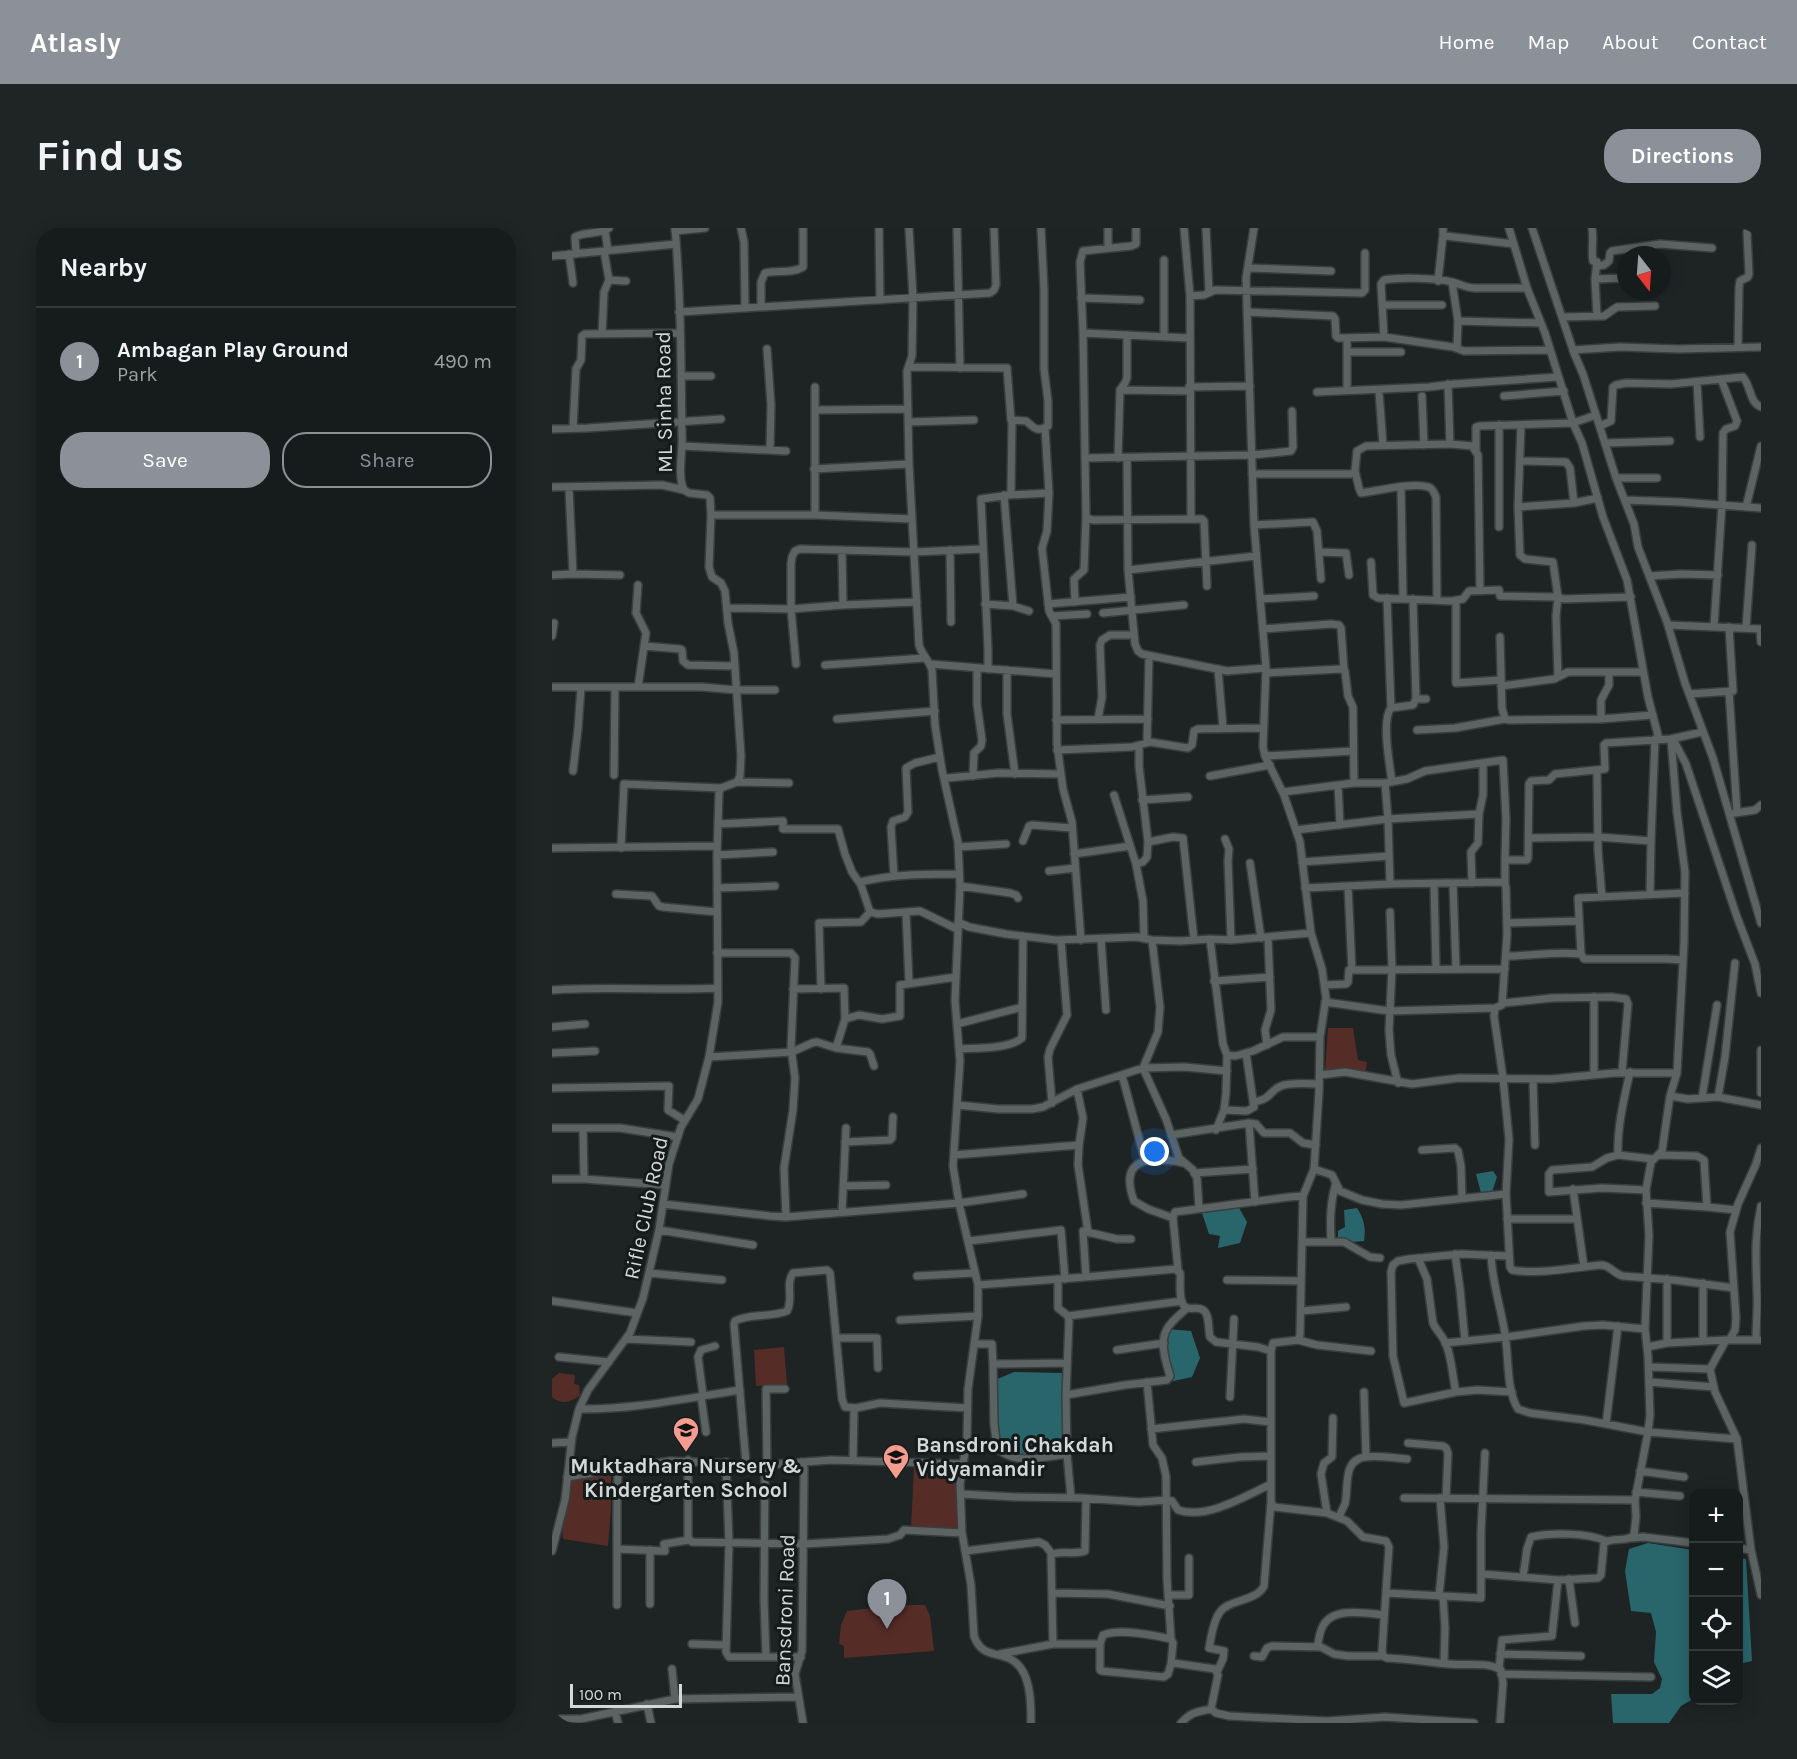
<!DOCTYPE html>
<html lang="en">
<head>
<meta charset="utf-8">
<style>
	:root { --surface:#161b1b; --page:#1f2424; --text:#f1f3f6; --muted:#9ea1a3; --line:#35393a; --accent:#8c9099 }
	body { margin:0; font-family:Karla,sans-serif; background:var(--page); color:var(--text) }
	.controls { position:absolute; right:18px; bottom:18px; display:grid; overflow:hidden; border-radius:12px; box-shadow:0 3px 15px #0003 }
	.controls button { width:54px; height:54px; display:grid; place-items:center; padding:0; border:0; border-bottom:2px solid var(--line); background:var(--surface); color:var(--text); font:30px sans-serif }
	.compass { position:absolute; left:1065px; top:18px; width:54px; height:54px; border-radius:50%; background:var(--surface); box-shadow:0 3px 15px #0003; rotate:163deg }
	.scale { position:absolute; left:18px; bottom:15px; width:112px; box-sizing:border-box; padding-left:6px; border:3px solid #d4d8d9; border-top:0; font-size:16px; line-height:21px; white-space:nowrap; color:#d4d8d9; -webkit-text-stroke:4px #151b1b; paint-order:stroke }
	.you { position:absolute; left:603px; top:924px; width:21px; height:21px; margin:-15px; border:4px solid #fff; border-radius:50%; background:#1a73e8; box-shadow:0 0 0 9px #1a73e833 }
	.badge { display:grid; place-items:center; width:39px; height:39px; border-radius:50%; background:var(--accent); color:#fff; font-size:20px; font-weight:700 }
	.pin { position:absolute; translate:-50% -50px; filter:drop-shadow(0 2px 3px #0008) }
	.pin::after { content:''; position:absolute; top:32px; width:21px; height:18px; background:inherit; clip-path:polygon(0 0,100% 0,50% 100%) }
	.list { margin:0; padding:0; list-style:none }
	h2 { display:flex; justify-content:space-between; align-items:center; height:78px; margin:0; padding:0 24px; font-size:26px }
	h2 small { font-size:20px; font-weight:400; color:var(--muted) }
	.list li { display:grid; grid-template-columns:39px 1fr auto; gap:18px; align-items:center; box-sizing:border-box; height:108px; padding:0 24px; border-top:2px solid var(--line) }
	.list b { display:block; font-size:22px; white-space:nowrap }
	.list p { margin:0; font-size:20px; white-space:nowrap; color:var(--muted) }
	.list em { font-size:20px; font-style:normal; color:var(--muted) }
	.actions { display:flex; gap:12px; padding:18px 24px }
	.actions a { flex:1; padding:14px 0; border:2px solid var(--accent); border-radius:24px; text-align:center; font-size:21px; color:var(--accent) }
	.actions .main { background:var(--accent); color:#fff }
	.icon { flex:none; width:33px; height:33px; fill:none; stroke:currentColor; stroke-width:2; stroke-linecap:round; stroke-linejoin:round }
	.map { position:relative; flex:none; width:1209px; height:1495px; overflow:hidden; border-radius:24px }
	header { display:flex; align-items:center; gap:36px; box-sizing:border-box; height:84px; padding:0 30px; background:var(--accent); color:#fff }
	header strong { font-size:28px }
	nav { display:flex; gap:33px; margin-inline-start:auto; font-size:21px }
	.intro { display:flex; align-items:center; justify-content:space-between; box-sizing:border-box; height:144px; padding:0 36px }
	h1 { margin:0; font-size:42px }
	.button { padding:15px 27px; border-radius:24px; background:var(--accent); color:#fff; font-size:21px; font-weight:700 }
	main { display:flex; gap:36px; padding:0 36px }
	aside { flex:1; background:var(--surface); border-radius:24px; box-shadow:0 3px 15px #0003 }
	.map>svg:first-child { display:block }
	.green { fill:#562c27 }
	.water { fill:#29666b }
	.lines { fill:none; stroke-linecap:round; stroke-linejoin:round }
	.street-casing { stroke:#393e3f; stroke-width:10 }
	.street { stroke:#5c6363; stroke-width:7 }
	.labels { text-anchor:middle; dominant-baseline:central; stroke-width:6; stroke-linejoin:round; paint-order:stroke }
	.street-label { font-size:21px; fill:#d4d8d9; stroke:#151b1b }
	.poi-label { font-size:21px; font-weight:bold; fill:#d4d8d9; stroke:#151b1b; text-anchor:start }
</style>
</head>
<body>
<header>
<strong>Atlasly</strong>
<nav><a>Home</a><a>Map</a><a>About</a><a>Contact</a></nav>
</header>
<div class="intro"><h1>Find us</h1><a class="button">Directions</a></div>
<main>
<aside>
<h2>Nearby<small></small></h2>
<ul class="list">
<li><span class="badge">1</span><div><b>Ambagan Play Ground</b><p>Park</p></div><em>490 m</em></li>
</ul>
<div class="actions"><a class="main">Save</a><a>Share</a></div>
</aside>
<div class="map">
<svg width="1209" height="1495" viewBox="0 0 1209 1495">
	<rect width="100%" height="100%" fill="#1e2424"/>
	<path class="green" d="M776,800H801L806,832L815,834L813,846L773,844Z
		M232,1119L235,1157L204,1158L202,1122Z
		M7,1145L23,1147L22,1156L27,1157L28,1167C19,1175 9,1177 0,1169V1151Z
		M362,1239L403,1241L406,1304L359,1301Z
		M59,1246V1281L56,1318L11,1311L10,1301L18,1252Z
		M349,1377H373L378,1388L382,1423L292,1430V1418L287,1416L289,1397L295,1383Z"/>
	<path class="water" d="M941,943L945,949L939,967L929,965L924,946Z
		M686,978L695,994L688,1015L666,1020L668,1008L657,1006L650,985Z
		M805,980C812,991 814,1000 812,1013L786,1015V1003L793,999L792,982Z
		M615,1101L639,1103L648,1130L640,1149L617,1154L610,1121Z
		M462,1144L510,1145V1209L496,1224L465,1229L449,1222L443,1152Z
		M1096,1315L1141,1322V1471L1129,1478L1117,1495H1061L1059,1466H1100L1108,1460L1110,1451L1102,1434L1104,1404L1099,1385L1079,1383L1073,1343L1077,1321Z
		M1186,1330L1194,1331L1200,1433L1187,1436Z"/>
	<g class="lines">
		<g class="street-casing">
			<path id="street" d="M189,0L192,14L193,79
				M327,0L328,72
				M405,0L408,140
				M556,0V20
				M584,0V16L579,18L531,23L528,34L531,105L534,288L537,291L541,292L650,291L652,293L655,358
				M632,0L638,68L639,290
				M654,0L657,64
				M702,0L694,50L702,297L714,440L711,519L713,528L732,567L748,614L759,705L770,741L774,770L768,809L767,864L762,941L751,968L748,1107L746,1112L721,1115L719,1123V1274L722,1279L775,1285L795,1293L811,1309L834,1313L837,1319L830,1423L831,1428L835,1430C856,1431 876,1434 897,1436C914,1438 934,1433 949,1442L951,1455L948,1495
				M891,0V7L894,8L962,16
				M957,0L975,60L993,105L1021,195L1030,215L1051,289L1075,352L1096,469L1107,511
				M980,0L1022,125L1031,146L1064,250L1082,296L1086,319L1115,394L1133,455L1161,530L1209,695
				M1040,0C1042,11 1039,22 1041,33L1045,34V38L1052,37L1057,33L1058,25L1060,23L1108,16L1160,20
				M53,3L56,23
				M123,3L153,0
				M52,23L57,52L74,53
				M17,26L21,55
				M24,26L23,9C33,3 48,7 57,0
				M0,28L124,16
				M612,32V109
				M1045,34L1043,51L1045,88
				M696,40L779,43
				M1043,51L1074,50
				M886,53L891,7
				M900,54L906,93L905,120
				M638,68L652,67L663,62L810,65L813,62V25
				M529,70L588,72
				M831,77H890
				M209,79V54L213,45C225,42 240,46 251,39V0
				M127,84L438,65L442,62L444,57L442,0
				M695,84L781,88L783,91L784,108L786,110L832,109L901,119L912,123L998,122
				M1010,89L1052,88L1065,79L1103,78
				M906,93L989,95
				M531,105L637,110
				M50,106L52,64L57,52
				M832,109L829,56L832,52C846,49 886,50 900,54C908,56 914,60 923,60H975
				M1186,119L1187,59L1188,53L1196,49L1197,46L1195,4
				M215,121L219,177L218,222
				M1021,122L1068,119L1126,121L1209,119
				M795,124H849
				M356,140L360,128L361,69L357,0
				M129,148H159
				M1145,154L1148,209
				M896,156L898,216
				M263,159V287
				M637,159L698,158
				M568,162L637,163
				M795,162V110
				M765,164L877,159L902,156L1006,149
				M827,164L831,217
				M870,168L872,217
				M952,168L1012,163
				M263,182L356,181
				M356,194L422,192
				M947,197V299
				M1048,198L1059,193L1061,159L1064,157L1074,155L1119,156L1191,149C1199,158 1197,174 1209,179
				M21,200L24,141L29,132L30,108L33,106L128,105
				M493,200L497,265L495,303L490,320L497,383L504,396L505,516L511,561L520,594L529,712
				M0,201L36,200L169,191
				M1054,215L1118,213
				M130,218L234,223
				M924,222V199L928,198L1021,195L1044,187
				M533,230L700,227L739,223L741,219L740,183
				M566,230L568,162L573,155L575,150V107
				M575,230L576,342L583,416L586,423L590,426L675,443L714,440
				M968,233L1014,234L1018,240L1022,275
				M262,241L357,236
				M803,243L807,260L809,265C826,263 860,254 876,259C881,260 882,265 884,269L885,372
				M700,246H799L803,243L805,223L814,218L898,216L920,218L926,227L928,363
				M1064,250H1105
				M0,259L110,257L132,262
				M849,259L851,370
				M17,260L21,346
				M452,267L461,378
				M457,267L497,265
				M1046,270L1022,275L966,279L968,327L973,331L1001,334L1006,369L1012,371L1079,369
				M1073,272L1128,274L1209,280
				M966,279L969,197
				M1194,279L1209,218
				M159,287H263L360,291
				M702,297L761,294L765,303L769,351
				M290,322L291,377
				M398,322L399,394
				M767,324L794,325L797,347
				M819,334L821,367L826,370L900,373L911,371L917,363L947,362L948,368L1006,369L1004,388L1006,449
				M576,342L704,328
				M0,347L21,346L68,347
				M1098,348L1129,346L1166,347
				M86,357L84,385L94,405L86,459
				M835,370L839,480
				M708,371L762,368
				M861,371L864,471
				M904,373V455L948,452
				M523,374L522,351L532,342L534,288
				M433,376L461,378L477,383
				M496,376L579,369
				M175,380L239,381L291,377L365,374
				M551,385L632,377
				M500,388L535,386
				M1116,397L1209,401
				M1162,398L1170,276L1171,205L1174,201L1183,198L1185,193L1169,151
				M1194,400L1200,317
				M711,401L779,396L787,397L789,400L792,441
				M1208,401L1209,414
				M0,408L2,395
				M948,409L950,480L953,491L957,492L1049,491L1101,487
				M92,418L128,421L130,422L131,433L136,437L182,438
				M244,436L239,381V336L240,329L243,323L248,321L362,324L430,321
				M378,436L504,446
				M273,437L373,430
				M436,441V421L429,271L457,267L459,264L460,192
				M666,441L671,500
				M455,442V486L463,546
				M714,445L789,441L793,443L796,468L801,479L802,555
				M949,458L1002,451L1016,444H1091
				M0,459H150L184,462H223
				M1177,463L1185,584
				M1137,466L1181,463L1177,399
				M285,491L383,483
				M546,491L550,469L548,417L550,412L558,407H582
				M1049,491V472L1057,457V444
				M504,492L596,491
				M865,502L903,500L953,491
				M1121,511L1134,536L1185,689L1203,736L1209,765
				M595,515L597,428
				M505,522L580,519L598,514L636,520L640,517L642,503L646,501L711,500
				M713,528L801,523
				M21,543L26,501L29,459
				M1045,543L1046,622L1050,669
				M62,547L63,460
				M421,548L422,525L429,518L430,512L425,476V440
				M658,548L718,537
				M396,550L446,545L508,546
				M185,554L237,555
				M840,554C838,538 829,492 839,480L861,477L864,471H874
				M833,555L855,551L873,543L951,532L954,591L953,632
				M786,557L788,597
				M731,564L802,555H833L836,591L838,656
				M562,567L584,636L591,673L592,710
				M590,572L636,569
				M1183,585L1203,582L1209,577
				M166,596L231,593V601H286L293,626L300,644L309,657L318,684L326,686L368,683L405,701
				M744,602L836,591L927,586
				M977,610L1047,609L1099,613L1098,666
				M673,611L677,621L676,633L679,712
				M471,613L477,598L480,597L520,600
				M1099,613L1103,511
				M596,614L621,609L631,610L642,712
				M406,619L454,616
				M0,620L165,618
				M69,620L72,556L169,560L185,554L188,548L189,528L182,425L176,395L173,363L169,355L160,349L157,339L159,287L158,270L155,267L137,265L132,262C125,248 131,223 130,207C129,138 129,69 123,0
				M522,626L578,618
				M165,627L221,624
				M750,634L837,628
				M698,635L709,710
				M584,636L591,634L595,629L596,614L587,538V519
				M497,643L523,640
				M342,648L339,599L341,593L353,589L356,584L354,540L363,535L388,529
				M308,654C341,646 374,646 407,646
				M882,655L884,741
				M901,655L904,741
				M920,655L919,624L926,615L927,586L931,567V535
				M953,656V632H975L976,630L977,556L979,553L997,552L1003,546L1053,541L1052,517L1054,515L1119,511
				M408,658L458,665L464,667L466,670
				M796,658L800,742
				M165,660L223,658
				M753,660L838,656L950,654L953,656L954,660L955,707L950,777L943,780L837,783L773,774
				M64,666L100,668L107,678L111,679L165,684
				M354,684L357,755
				M838,684L840,741L837,802L839,827L846,855
				M406,694L417,699L454,706L504,712L585,709L600,712L629,713L658,711L679,712L759,705
				M955,695L1027,693
				M549,711L554,782
				M658,711L671,816L675,827L683,828L701,823L731,809H768
				M600,712L608,779L606,804L591,840L614,891L627,930L641,942L645,950L647,980
				M165,725H239L243,730L239,820L243,850L241,882L232,940L234,989
				M1029,726L1026,670L1133,665
				M954,728C979,728 1004,723 1029,726L1032,731H1115L1131,732
				M662,753L718,749
				M773,757L794,756L796,754L797,742H800L953,741
				M241,761L292,760L293,791
				M269,761L267,695L309,694L318,684
				M0,762C55,758 110,763 166,760
				M1042,769V847
				M952,775L1000,770L1060,769L1074,771L1076,776L1070,844
				M943,780L942,788L951,850L957,911L954,966L958,1039L960,1042C982,1047 1026,1039 1050,1037C1059,1038 1062,1046 1071,1048L1122,1052L1182,1060
				M405,796L470,779
				M0,799L33,796
				M715,817L713,802L719,782L716,710
				M284,820L293,791L307,787L330,791L348,788V757L404,749
				M407,821C425,820 457,821 470,810L471,708
				M1209,822V865
				M0,825L43,823
				M157,829L240,824L260,815L265,814L284,820L316,824L318,826L322,838
				M570,847L593,933
				M768,847L793,844L860,856L907,850L999,851L1062,845H1125
				M981,851L983,917
				M0,860L117,858L116,882L132,892
				M1118,868L1125,845L1132,715L1133,644L1125,584L1119,511L1150,504
				M1166,869L1173,829L1183,735
				M1150,870L1165,777
				M701,874C721,871 716,863 729,858C740,854 756,856 767,856
				M500,875L496,829L498,821L515,787L509,712
				M405,877L446,881H480L491,879L525,861L591,840L633,839L675,843
				M672,882L695,883L702,879L694,825
				M697,895L703,974
				M0,900H68L126,909
				M31,900L32,951
				M664,902L672,882L674,865L675,827
				M619,907L697,895L704,896L712,905H738L751,915L764,917
				M293,914L338,912L340,910L341,889
				M527,917L526,937L536,1004
				M870,922L903,920L906,923L909,938L910,970
				M402,927L527,917L531,890L525,861
				M1066,927C1065,899 1072,871 1078,844
				M1107,927L1145,928L1152,932L1155,979
				M762,941L780,947L788,963L810,972L830,976L849,977L954,966
				M642,945L701,941
				M0,951H32L113,957
				M291,958L334,957
				M1021,961L1032,1039
				M1094,962L1050,960L997,964V946L1000,942L1040,939L1055,930L1066,927L1101,931
				M1094,975L1155,979L1184,982
				M111,976L218,988L234,989L407,975L471,966
				M290,984L294,900
				M621,990L596,981L582,973C566,929 598,928 632,935
				M955,991H1025
				M107,1002L201,1017
				M417,1013L509,1002L513,1051
				M779,1013C778,992 778,975 784,955
				M750,1014H792L818,1029L828,1030
				M903,1026L908,1061L913,1113
				M939,1027C940,1054 949,1080 953,1106C957,1129 954,1162 966,1181L978,1185L1033,1192L1096,1204L1185,1211
				M957,1028L909,1026L857,1031L846,1033L841,1037L839,1044L841,1128L852,1175L904,1164L925,1162L960,1164
				M866,1030L875,1051L881,1095C884,1102 889,1106 892,1112C900,1126 900,1148 904,1164
				M626,1042L621,990L623,984L737,969L751,968
				M97,1045L170,1052
				M365,1048L422,1045
				M534,1049L531,1003L565,1011H579
				M506,1051V1080L516,1088L517,1093L514,1167
				M1115,1051V1115
				M675,1052L749,1053
				M1151,1055V1113
				M426,1057L534,1049L623,1041L628,1045C629,1054 626,1071 632,1078C637,1083 645,1078 651,1082C658,1086 656,1102 658,1109L664,1114L706,1119L719,1123
				M0,1073L85,1085
				M749,1083L794,1079
				M516,1088L630,1073
				M348,1092L426,1088
				M284,1110H325L326,1140
				M74,1111L139,1114
				M1178,1111L1183,1102L1184,1090L1178,1004L1186,976L1204,936L1209,920
				M746,1112L765,1117L819,1123
				M1204,1112C1204,1096 1206,1080 1205,1064C1204,1032 1202,1010 1209,978
				M1209,1112H1174L1158,1141L1163,1164L1185,1211L1199,1322L1209,1367
				M893,1115L954,1109L1032,1098L1051,1097L1093,1101
				M422,1116H440L441,1136
				M1095,1119L1115,1115L1174,1112
				M565,1122L612,1115
				M7,1129L57,1134
				M514,1135L441,1136L442,1196L445,1220C464,1238 492,1229 515,1226
				M1097,1139L1158,1141
				M595,1154L601,1217L610,1230L614,1248L615,1351L619,1411
				M1097,1154L1162,1159
				M812,1164L814,1229
				M151,1167L146,1129L149,1122L163,1118
				M149,1168L154,1204
				M678,1169L682,1091
				M27,1181C81,1182 135,1170 188,1162
				M1054,1196L1066,1098
				M599,1201L692,1191L719,1194
				M0,1215L19,1214
				M856,1215L891,1218L894,1220L896,1225L894,1270
				M136,1232V1310L140,1314L252,1316L336,1311L348,1307L352,1302L410,1305
				M301,1232L302,1183L304,1180L328,1175L415,1180
				M174,1234L177,1315L174,1424L177,1429H249
				M249,1234L252,1239V1248L250,1423L243,1446L251,1495
				M644,1234L688,1229L719,1228
				M194,1235L182,1096L183,1093C198,1085 218,1090 235,1083C242,1070 233,1056 241,1045L275,1042L278,1045L290,1171L293,1179L304,1180
				M215,1236L214,1161H233
				M213,1237L212,1372L214,1428
				M1088,1243L1132,1249
				M15,1249L118,1233L213,1237L279,1232L410,1236
				M1084,1264L1128,1268
				M409,1266L463,1269L529,1270L587,1274L615,1272L620,1273L626,1282C654,1292 694,1268 719,1256
				M519,1270L515,1226L514,1167L573,1157L615,1152L618,1148C614,1135 607,1114 615,1101C619,1093 629,1086 635,1080
				M852,1270L1083,1272
				M775,1285L769,1246L772,1235L780,1229L781,1190
				M787,1289C789,1284 791,1280 793,1276C797,1260 790,1232 813,1229C826,1227 841,1230 855,1231
				M1080,1310L1091,1309L1142,1315
				M1186,1320L1199,1322
				M65,1321L113,1323L112,1316L137,1312
				M0,1323L13,1272L20,1209L27,1181L36,1162L78,1105L91,1070L107,1002L117,936L129,899L146,871L157,829L166,774L165,627L167,564L169,560
				M413,1323L487,1314L493,1317L500,1326
				M930,1346L1006,1352
				M971,1349L975,1321L979,1309C999,1304 1036,1305 1054,1313
				M1017,1351L1023,1395
				M500,1365L556,1366L618,1378
				M834,1365L929,1370V1304L933,1225
				M617,1367H637V1330
				M887,1368L892,1319L888,1270
				M891,1368L893,1400L892,1435
				M98,1376V1322
				M65,1377V1276L66,1242
				M140,1416L174,1417
				M501,1416L499,1327C508,1322 523,1327 533,1323L534,1271
				M548,1416L551,1407C568,1400 601,1407 619,1411L621,1415L619,1436
				M765,1419C767,1413 767,1406 770,1400C779,1378 814,1385 832,1387
				M448,1426L501,1416H548V1442L550,1443L612,1449L616,1446L619,1436L621,1435L663,1441L666,1447L659,1481L664,1485L677,1488L775,1493L833,1489L922,1495
				M948,1426L1029,1428
				M702,1428L710,1429L715,1420L720,1418L769,1419L782,1426L796,1428H831
				M947,1441L950,1412L1000,1408L1006,1352L1046,1350L1049,1347L1052,1315C1061,1308 1075,1315 1082,1307L1084,1289L1083,1272L1096,1204L1098,1187L1096,1128L1093,1101L1097,1007L1094,962L1099,934L1110,923L1118,868L1136,871L1166,869L1209,877
				M665,1444L671,1431L672,1423L657,1420C659,1410 661,1393 668,1384C677,1371 704,1374 712,1358L719,1274
				M949,1446L1099,1449
				M123,1471L246,1469
				M95,1476L99,1495
				M63,1483L66,1495
				M0,1491H29L123,1471L120,1441
				M479,1495C479,1478 479,1453 468,1439C453,1420 431,1434 422,1408L419,1357L410,1305L408,1256L415,1211L416,1161L426,1088V1057L407,975L401,938L408,833L403,773L408,658L406,614L390,542L383,497L380,442C377,432 370,427 367,417L357,236L355,143L356,140L359,139L455,140L459,192L474,193C482,199 484,205 496,198V173L492,141V61L489,0
				M629,1495C639,1484 645,1484 659,1481"/>
		</g>
		<use href="#street" class="street"/>
	</g>
	<defs>
		<g id="school-pin" transform="scale(1.35)"><path d="M0 17L-7.5 6A9.5 9.5 0 1 1 7.5 6Z" fill="#f59c91" stroke="#151b1b"/><path d="M0-5L7-2L0 1L-7-2ZM-4 1L0 2.5L4 1V4Q0 6-4 4Z" fill="#111"/></g>
	</defs>
	<g fill-rule="evenodd">
		<use href="#school-pin" x="134" y="1202"/>
		<use href="#school-pin" x="344" y="1229"/>
	</g>
	<g class="labels">
		<g class="street-label">
			<text transform="translate(112 174) rotate(-91)">ML Sinha Road</text>
			<text transform="translate(94 980) rotate(-78)">Rifle Club Road</text>
			<text transform="translate(233 1382) rotate(-88)">Bansdroni Road</text>
		</g>
		<g class="poi-label">
			<text x="364" y="1217">Bansdroni Chakdah<tspan x="364" dy="24">Vidyamandir</tspan></text>
			<text x="134" y="1238" text-anchor="middle">Muktadhara Nursery &amp;<tspan x="134" dy="24">Kindergarten School</tspan></text>
		</g>
	</g>
</svg>
<div class="controls">
<button>+</button>
<button>−</button>
<button><svg class="icon" aria-label="locate" viewBox="0 0 24 24"><circle cx="12" cy="12" r="6"/><path d="M12 2v4M12 18v4M2 12h4M18 12h4"/></svg></button>
<button><svg class="icon" aria-label="layers" viewBox="0 0 24 24"><path d="M12 4l9 5-9 5-9-5zM3 14l9 5 9-5"/></svg></button>
</div>
<svg class="compass" viewBox="-18 -18 36 36"><path d="M0-13l5 13h-10z" fill="#e53935"/><path d="M0 13l5-13h-10z" fill="#9ea1a3"/></svg>
<div class="scale">100 m</div>
<div class="you"></div>
<div class="pin badge" style="left:335px;top:1401px">1</div>
</div>
</main>
</body>
</html>
